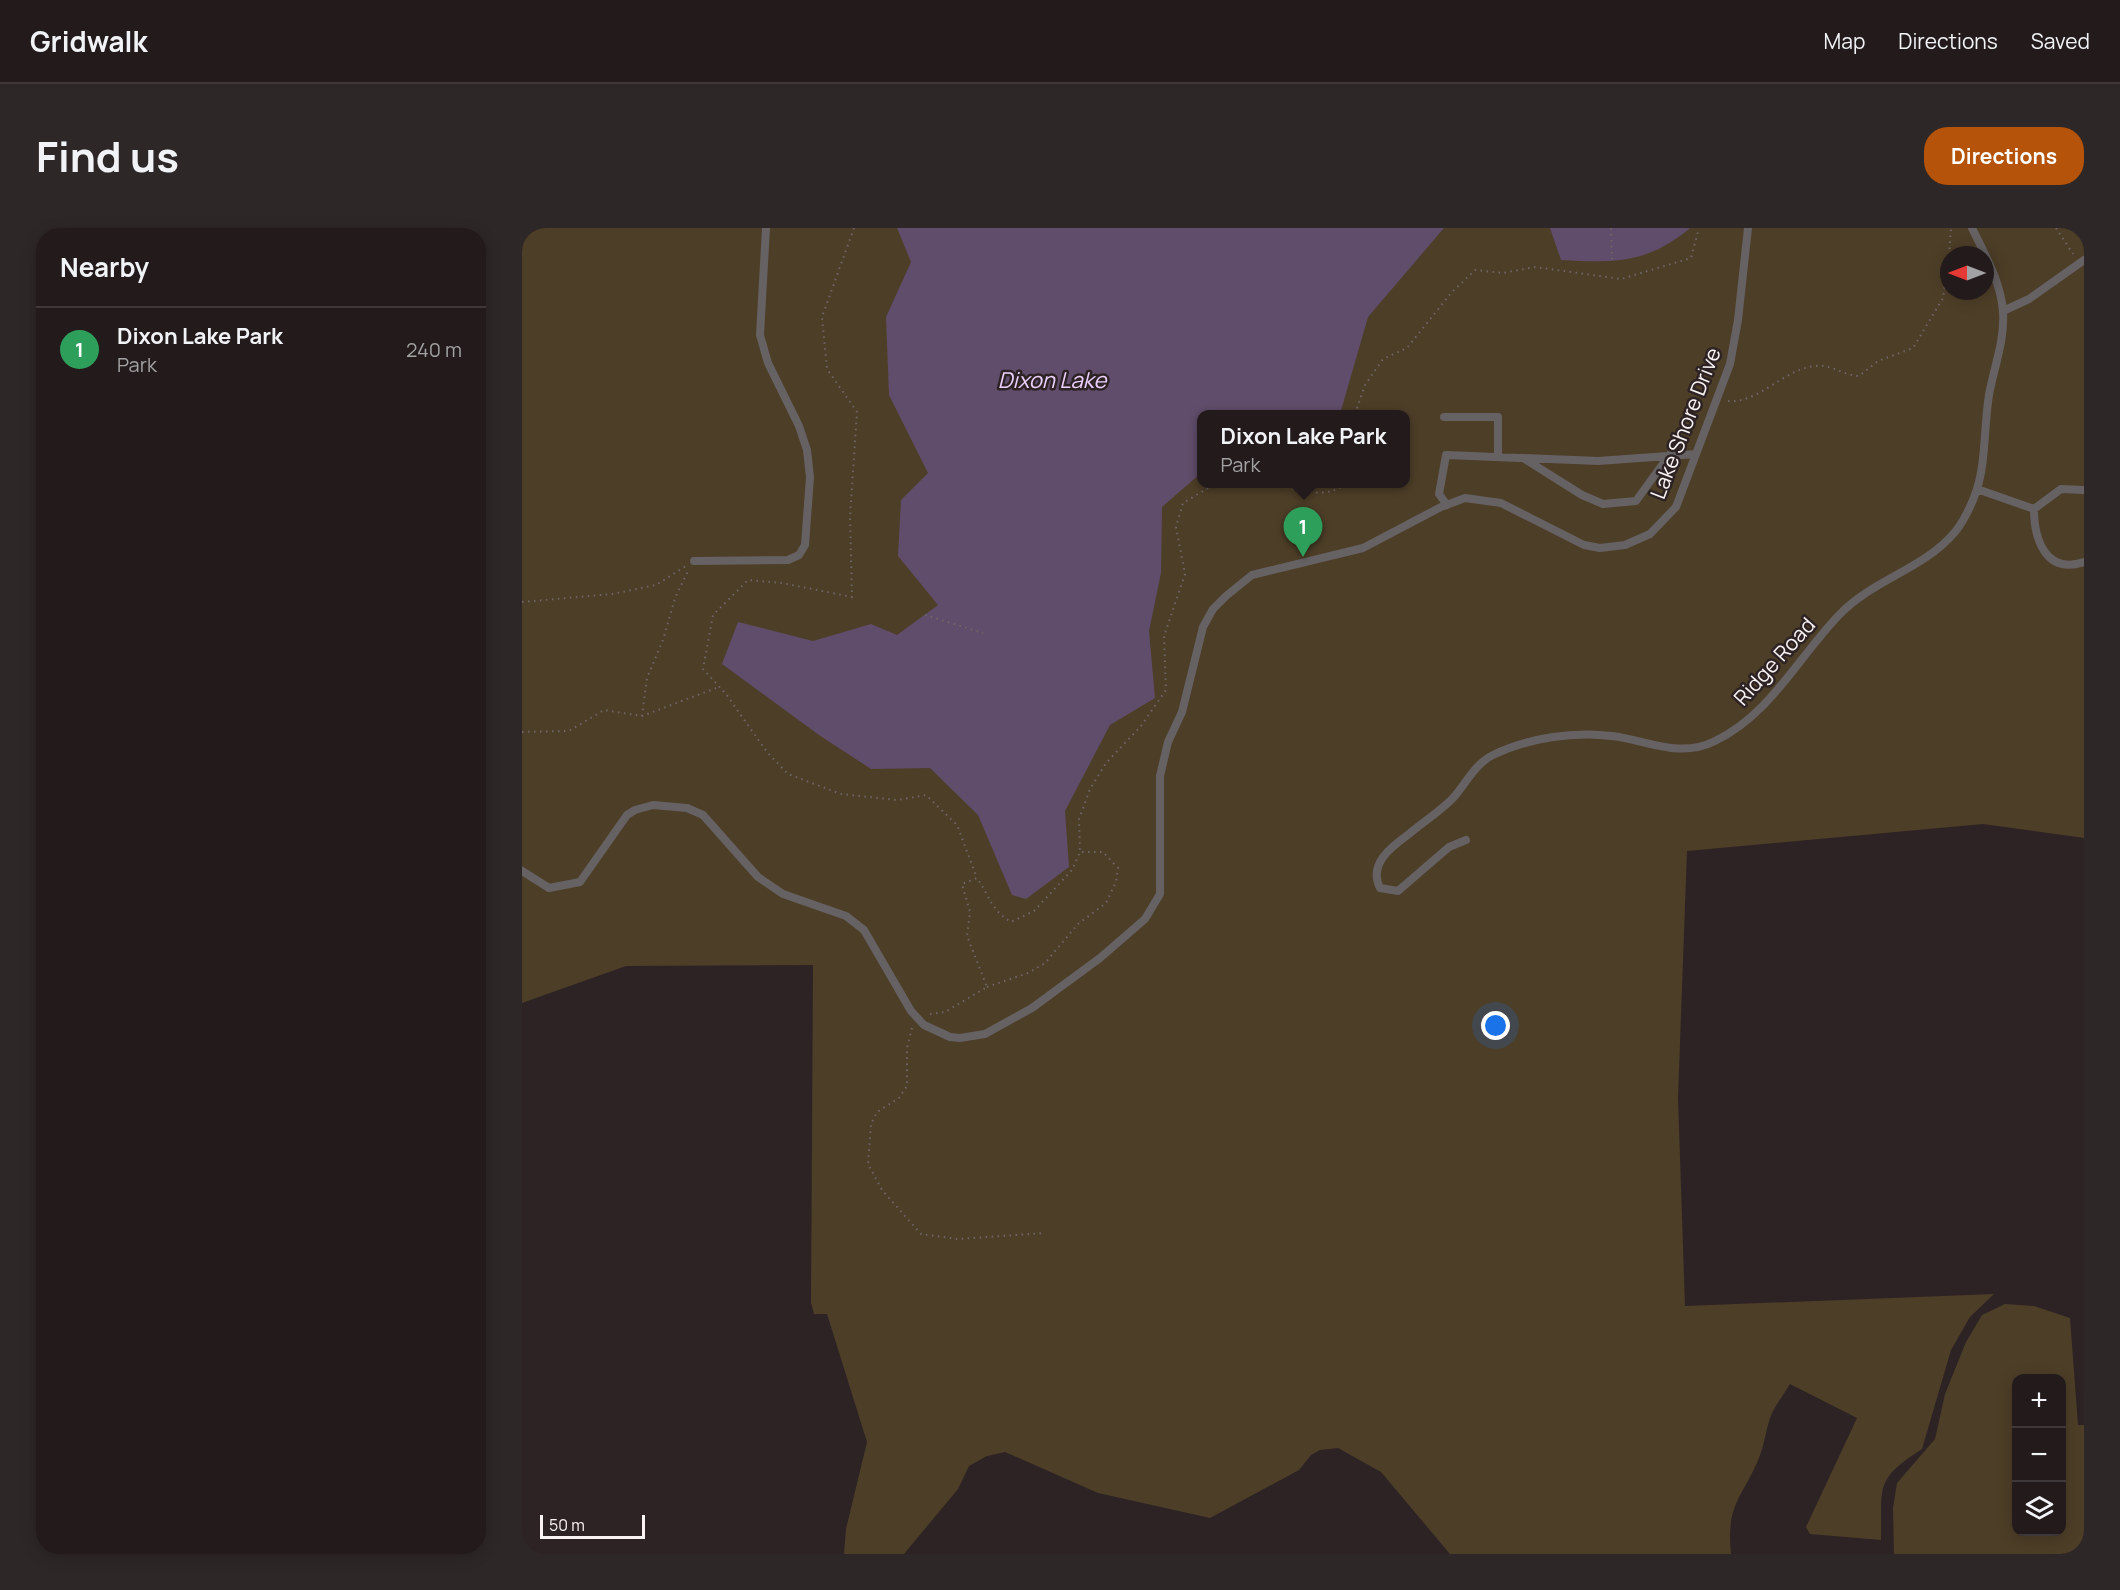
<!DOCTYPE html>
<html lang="en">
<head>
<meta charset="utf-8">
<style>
	:root { --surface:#221a1b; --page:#2e2728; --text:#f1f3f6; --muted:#a2a1a3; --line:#3f383a; --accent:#b45309 }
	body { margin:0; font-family:Manrope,sans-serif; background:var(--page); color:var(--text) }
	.controls { position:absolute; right:18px; bottom:18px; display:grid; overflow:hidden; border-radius:12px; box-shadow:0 3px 15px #0003 }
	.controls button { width:54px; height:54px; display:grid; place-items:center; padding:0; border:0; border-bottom:2px solid var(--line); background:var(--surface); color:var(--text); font:30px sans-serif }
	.compass { position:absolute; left:1418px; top:18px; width:54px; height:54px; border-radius:50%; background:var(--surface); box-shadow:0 3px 15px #0003; rotate:270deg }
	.scale { position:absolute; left:18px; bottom:15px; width:105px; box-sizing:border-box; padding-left:6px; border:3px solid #faf3f3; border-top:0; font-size:16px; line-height:21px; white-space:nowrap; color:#faf3f3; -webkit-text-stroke:4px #2d2324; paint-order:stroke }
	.you { position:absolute; left:974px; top:798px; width:21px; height:21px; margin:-15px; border:4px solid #fff; border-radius:50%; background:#1a73e8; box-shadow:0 0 0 9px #1a73e833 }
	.badge { display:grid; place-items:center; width:39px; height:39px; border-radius:50%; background:var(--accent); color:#fff; font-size:20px; font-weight:700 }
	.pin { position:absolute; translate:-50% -50px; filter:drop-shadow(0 2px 3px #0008) }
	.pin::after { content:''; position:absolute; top:32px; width:21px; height:18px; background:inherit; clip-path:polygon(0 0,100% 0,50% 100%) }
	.popup { position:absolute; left:675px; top:182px; width:213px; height:78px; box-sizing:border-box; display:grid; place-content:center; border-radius:12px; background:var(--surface); filter:drop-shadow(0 2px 4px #0005); font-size:20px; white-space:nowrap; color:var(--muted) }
	.popup b { font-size:22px; color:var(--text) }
	.popup::after { content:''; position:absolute; left:50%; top:100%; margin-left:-12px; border:12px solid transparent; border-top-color:var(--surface) }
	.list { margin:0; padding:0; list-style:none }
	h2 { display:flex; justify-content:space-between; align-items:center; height:78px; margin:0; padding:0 24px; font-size:26px }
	h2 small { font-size:20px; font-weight:400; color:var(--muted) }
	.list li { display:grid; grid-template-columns:39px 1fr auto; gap:18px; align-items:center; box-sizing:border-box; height:84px; padding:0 24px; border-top:2px solid var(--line) }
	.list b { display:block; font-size:22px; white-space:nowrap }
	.list p { margin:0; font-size:20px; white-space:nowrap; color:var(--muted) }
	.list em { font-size:20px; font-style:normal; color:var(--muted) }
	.icon { flex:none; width:33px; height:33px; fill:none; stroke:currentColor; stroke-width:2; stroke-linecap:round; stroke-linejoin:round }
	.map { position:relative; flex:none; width:1562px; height:1326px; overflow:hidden; border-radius:24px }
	header { display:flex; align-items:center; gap:36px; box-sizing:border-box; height:84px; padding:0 30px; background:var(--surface); border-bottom:2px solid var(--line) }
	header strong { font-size:28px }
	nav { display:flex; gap:33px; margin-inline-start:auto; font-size:21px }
	.intro { display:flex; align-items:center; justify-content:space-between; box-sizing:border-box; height:144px; padding:0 36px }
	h1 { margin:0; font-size:42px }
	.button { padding:15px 27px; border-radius:24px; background:var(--accent); color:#fff; font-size:21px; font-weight:700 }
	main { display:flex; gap:36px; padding:0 36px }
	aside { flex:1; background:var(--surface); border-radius:24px; box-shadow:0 3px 15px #0003 }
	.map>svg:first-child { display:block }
	.green { fill:#4d3e27; fill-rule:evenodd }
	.water { fill:#604d6b }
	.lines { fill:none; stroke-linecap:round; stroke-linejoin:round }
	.path { stroke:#6f6666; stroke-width:2; stroke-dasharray:1.5 4.5; stroke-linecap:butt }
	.service { stroke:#666163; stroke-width:8 }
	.labels { text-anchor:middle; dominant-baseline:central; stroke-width:5; stroke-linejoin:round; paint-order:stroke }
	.street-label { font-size:21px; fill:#faf3f3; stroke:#2d2324 }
	.water-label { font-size:22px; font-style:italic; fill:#eacffc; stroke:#2d2324 }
</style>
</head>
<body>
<header>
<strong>Gridwalk</strong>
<nav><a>Map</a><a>Directions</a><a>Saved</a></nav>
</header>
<div class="intro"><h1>Find us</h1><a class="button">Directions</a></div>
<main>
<aside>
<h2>Nearby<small></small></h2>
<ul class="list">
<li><span class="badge" style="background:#2e9e5b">1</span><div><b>Dixon Lake Park</b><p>Park</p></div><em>240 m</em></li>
</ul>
</aside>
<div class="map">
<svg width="1562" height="1326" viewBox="0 0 1562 1326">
	<rect width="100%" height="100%" fill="#2d2324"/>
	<path class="green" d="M0,0H1562V610L1461,596L1165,623L1156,870L1163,1078L1472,1066L1448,1089L1429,1122L1400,1221C1352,1252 1360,1258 1359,1312L1288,1306L1284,1299L1335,1190L1268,1156C1262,1166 1255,1175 1250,1185C1244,1199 1243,1215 1237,1230C1220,1271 1204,1275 1209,1326H928L859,1244L816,1220L798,1222L789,1227L777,1242L688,1290L576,1265L483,1224L465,1228L447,1238L436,1261L382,1326H322L324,1301L345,1214L305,1086H292L289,1075L291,737L104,738L0,775ZM1427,27H1463V63H1427ZM679,186H883V256H679Z
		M1483,1076L1512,1078L1548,1090L1556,1197H1562V1326H1372L1371,1280L1375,1255L1413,1211L1423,1166L1444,1114L1460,1087ZM1540,1150V1304H1494V1150Z"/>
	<path class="water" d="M375,0H922L846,89L818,186H679V245L640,279L639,345L627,403L633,470L588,497L543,583L547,639L504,671L490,667L456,587L408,540L349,541L297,507L200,436L216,394L291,413L349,396L375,407L416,377L376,328L379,272L406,245L367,167L364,89L389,34Z
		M1028,0H1167V1C1124,36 1092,35 1039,32Z"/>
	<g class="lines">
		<path class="path" d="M332,0L300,89L305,141L335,184L328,289L330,369L260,355L226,352L191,387L181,441L204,466L245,524L266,546L319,566L375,572L404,567L435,597L455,650
			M1089,0L1090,35
			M1534,0L1551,26
			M1427,27L1429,0
			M1206,173C1236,176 1262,141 1293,138C1310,136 1320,147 1337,148L1356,133L1391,120L1421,70L1427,28
			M833,186L843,157L861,131L885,120L929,65L953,42L981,45L1013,39L1099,51L1169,30L1177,0
			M753,256C778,262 802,272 824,256
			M0,374L90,366L134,357L164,338
			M403,387L461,405
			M120,488L125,450L141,412L153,370L166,343
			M0,504L47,503L82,482L120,488L197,459
			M465,759L506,745L523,735L556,696L584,675L594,654L596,640L581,624H558
			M408,786L423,784L465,759L445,708L448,684L440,656L455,650C468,669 469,682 489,694L512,683L550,642L558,624L557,591L568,561L584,535L619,498L644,462L642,408L663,346L654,299L661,275L693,256
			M390,800L385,820V858L377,870L355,884L349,896L346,936L360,962L399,1006L436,1011L522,1005"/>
		<path class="service" d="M1481,83L1507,71L1562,32
			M922,189H976V229
			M1001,230L1060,267L1081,276L1114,273L1148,226
			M1455,261L1512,281
			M1562,262L1539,261L1512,281C1512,310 1523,347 1562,334
			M925,277L917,266L924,227L1076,233L1174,226
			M172,333L266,332L277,327L283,317L288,249L285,222L277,198L246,135L238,107L244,0
			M944,612L927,619L876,663L858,660C846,636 869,619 887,606C901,594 919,583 932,569C944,555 954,535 971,527C1006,510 1052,503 1090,508C1125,512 1157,531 1193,513C1248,487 1277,428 1318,386C1352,351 1402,341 1433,304C1442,293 1451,274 1455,261C1464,232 1462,197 1467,167C1472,139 1483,112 1481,84C1479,54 1463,27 1450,0
			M0,643L27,660L58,654L105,587L113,582L131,577L165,580L181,587L236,649L261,666L324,688L342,702L389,783L402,797L428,809L438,810L463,806L510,780L578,730L623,691L638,666V548L646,514L660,484L681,399L691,381L704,368L730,347L841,320L919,279L943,270L979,275L1062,317L1078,320L1103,317L1128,306L1154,279L1208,136L1216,92L1226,0"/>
	</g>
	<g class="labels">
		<g class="street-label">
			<text transform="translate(1163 195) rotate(-69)">Lake Shore Drive</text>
			<text transform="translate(1252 433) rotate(-48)">Ridge Road</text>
		</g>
		<g class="water-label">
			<text x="530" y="152">Dixon Lake</text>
		</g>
	</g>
</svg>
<div class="controls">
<button>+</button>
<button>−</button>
<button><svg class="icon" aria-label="layers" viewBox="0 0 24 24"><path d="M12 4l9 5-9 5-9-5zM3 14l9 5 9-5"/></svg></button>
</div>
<svg class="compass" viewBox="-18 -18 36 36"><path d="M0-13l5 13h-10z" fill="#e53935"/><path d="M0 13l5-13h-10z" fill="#a2a1a3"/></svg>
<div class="scale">50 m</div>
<div class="you"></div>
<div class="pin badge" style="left:781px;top:329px;background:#2e9e5b">1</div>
<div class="popup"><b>Dixon Lake Park</b>Park</div>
</div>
</main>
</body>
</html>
